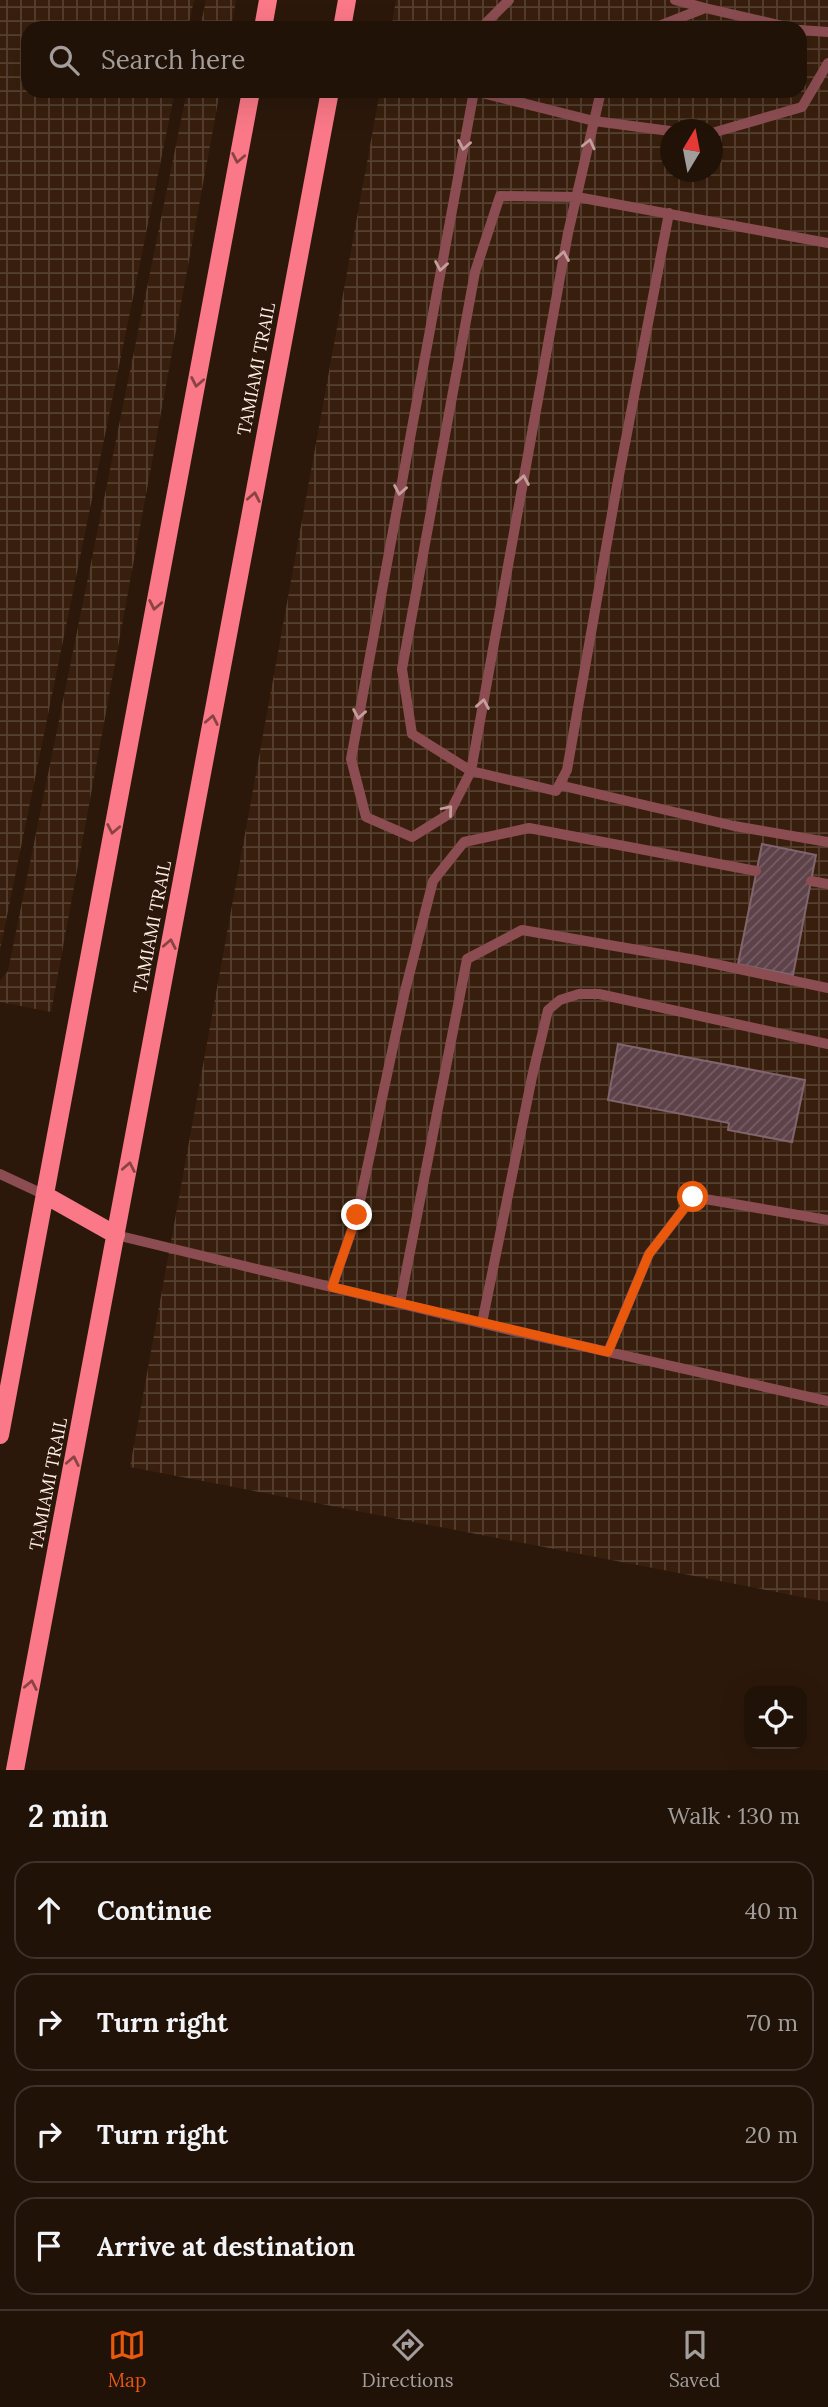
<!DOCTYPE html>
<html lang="en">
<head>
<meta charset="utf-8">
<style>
	:root { --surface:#211208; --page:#291b12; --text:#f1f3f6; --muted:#a29e9c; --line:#3e3229; --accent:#ea580c }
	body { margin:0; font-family:Lora,serif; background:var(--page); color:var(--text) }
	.controls { position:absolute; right:21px; bottom:21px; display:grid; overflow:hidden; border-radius:14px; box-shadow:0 7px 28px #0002 }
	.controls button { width:63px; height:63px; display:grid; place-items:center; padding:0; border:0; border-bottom:2px solid var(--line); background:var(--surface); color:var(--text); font:35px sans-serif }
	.compass { position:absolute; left:660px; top:119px; width:63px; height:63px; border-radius:50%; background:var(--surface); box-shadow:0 7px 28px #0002; rotate:10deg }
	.stop { position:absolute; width:21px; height:21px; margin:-16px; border:5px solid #ea580c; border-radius:50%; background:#fff }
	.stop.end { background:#ea580c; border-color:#fff; box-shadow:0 2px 7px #0008 }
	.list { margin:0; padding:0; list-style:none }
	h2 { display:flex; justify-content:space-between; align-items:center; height:91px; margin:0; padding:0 28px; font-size:30px }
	h2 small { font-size:23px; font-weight:400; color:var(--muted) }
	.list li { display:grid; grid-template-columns:46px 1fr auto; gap:21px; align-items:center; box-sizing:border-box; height:98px; margin:0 14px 14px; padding:0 14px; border:2px solid var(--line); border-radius:21px }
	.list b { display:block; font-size:26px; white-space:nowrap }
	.list em { font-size:23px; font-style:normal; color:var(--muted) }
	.icon { flex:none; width:38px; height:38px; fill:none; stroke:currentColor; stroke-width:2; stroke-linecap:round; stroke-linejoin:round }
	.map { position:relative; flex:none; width:828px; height:1770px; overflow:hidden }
	.search { position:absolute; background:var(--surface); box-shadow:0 7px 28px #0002; left:21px; right:21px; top:21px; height:77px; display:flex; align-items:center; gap:18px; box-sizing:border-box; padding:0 24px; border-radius:21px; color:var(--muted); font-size:26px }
	.sheet { height:539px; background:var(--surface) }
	nav { display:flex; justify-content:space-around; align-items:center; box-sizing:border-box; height:98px; border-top:2px solid var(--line); background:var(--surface); font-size:19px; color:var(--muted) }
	nav a { display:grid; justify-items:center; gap:4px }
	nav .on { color:var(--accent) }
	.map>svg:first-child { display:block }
	.industrial { fill:url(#industrial-grid); fill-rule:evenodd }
	.building { fill:url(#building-hatch); stroke:#81646d; stroke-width:2 }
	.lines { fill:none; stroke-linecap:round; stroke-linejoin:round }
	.service { stroke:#8b4d52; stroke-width:10 }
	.primary { stroke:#fa7887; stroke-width:18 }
	.oneway { stroke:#c49e9c }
	.oneway2 { stroke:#894343 }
	.route { stroke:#ea580c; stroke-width:9 }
	.labels { text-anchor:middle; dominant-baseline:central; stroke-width:5; stroke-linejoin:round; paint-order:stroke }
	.street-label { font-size:18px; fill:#fdeee6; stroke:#2c180b }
</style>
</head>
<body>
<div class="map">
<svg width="828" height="1770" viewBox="0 0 828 1770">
	<defs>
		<pattern id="industrial-grid" width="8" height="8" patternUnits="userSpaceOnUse" patternTransform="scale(1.75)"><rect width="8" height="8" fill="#381f0d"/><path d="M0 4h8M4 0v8" fill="none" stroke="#564030"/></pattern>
		<pattern id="building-hatch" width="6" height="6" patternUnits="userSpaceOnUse" patternTransform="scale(1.75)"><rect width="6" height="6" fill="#5d424a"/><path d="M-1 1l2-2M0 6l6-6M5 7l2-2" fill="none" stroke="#755e64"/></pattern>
	</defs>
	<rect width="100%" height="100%" fill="#2c180b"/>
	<path class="industrial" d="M0,0H194L188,28H28V91H175L0,950Z
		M206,0H236L231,28H200Z
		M396,0H828V1602L130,1467L380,91H800V28H391ZM670,130H712V172H670Z
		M187,91H220L51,1012L0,1002V981L8,971Z"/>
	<path class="building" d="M762,844L816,855L793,975L738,964Z
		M618,1044L805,1080L792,1142L728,1130L729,1123L608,1100Z"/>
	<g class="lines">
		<path class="service" d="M705,8L792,28
			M485,28L486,23L509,0
			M654,28L705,8L675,0
			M800,30L828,32
			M474,91L351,759L366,817L412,837L449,814L471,771L568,233L601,91
			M474,91L594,121L670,131
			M712,133L802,107L828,63
			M669,213L616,491L567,770L556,791L471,771L412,734L402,669L475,272L500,196L577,197L828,243
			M559,785L734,826L828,842
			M811,881L828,884
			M0,1174L45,1195
			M116,1235L501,1328L828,1401
			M332,1287L357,1215L405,991L433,881L464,842L529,828L756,871
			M400,1303L467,959L522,930L696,960L828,988
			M482,1323L532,1077L548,1010L560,1000L579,994H599L828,1044
			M608,1352L649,1254L693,1197L828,1220"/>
		<path class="primary" d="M263,28L268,0
			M342,28L347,0
			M45,1195L116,1235
			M0,1435L251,91
			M15,1770L330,91"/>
	</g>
	<defs><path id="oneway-chevron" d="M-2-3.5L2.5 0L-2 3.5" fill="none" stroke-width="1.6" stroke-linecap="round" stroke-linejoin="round" transform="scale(1.75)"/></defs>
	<g class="oneway">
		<use href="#oneway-chevron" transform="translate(589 144) rotate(-77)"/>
		<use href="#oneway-chevron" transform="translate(464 145) rotate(100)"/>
		<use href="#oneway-chevron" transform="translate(563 256) rotate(-80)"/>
		<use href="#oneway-chevron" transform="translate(441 266) rotate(100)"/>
		<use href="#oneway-chevron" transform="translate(523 480) rotate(-80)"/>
		<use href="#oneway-chevron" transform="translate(400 490) rotate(100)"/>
		<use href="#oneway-chevron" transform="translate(483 704) rotate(-80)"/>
		<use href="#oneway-chevron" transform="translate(359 714) rotate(100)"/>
		<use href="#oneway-chevron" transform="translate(448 810) rotate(-50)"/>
	</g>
	<g class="oneway2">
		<use href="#oneway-chevron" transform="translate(238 158) rotate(101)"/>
		<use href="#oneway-chevron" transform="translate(197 382) rotate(101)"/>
		<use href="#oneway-chevron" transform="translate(254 497) rotate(-79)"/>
		<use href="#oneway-chevron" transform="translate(155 605) rotate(101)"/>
		<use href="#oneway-chevron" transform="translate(212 720) rotate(-79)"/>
		<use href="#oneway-chevron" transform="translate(113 829) rotate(101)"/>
		<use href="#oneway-chevron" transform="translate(170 944) rotate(-79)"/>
		<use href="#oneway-chevron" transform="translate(129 1167) rotate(-79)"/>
		<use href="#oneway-chevron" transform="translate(73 1461) rotate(-79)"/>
		<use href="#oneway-chevron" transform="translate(31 1685) rotate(-79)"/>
	</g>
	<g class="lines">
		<path class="route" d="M357,1215L332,1287L608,1352L649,1254L693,1197"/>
	</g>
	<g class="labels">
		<g class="street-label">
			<text transform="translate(256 369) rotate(-79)">TAMIAMI TRAIL</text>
			<text transform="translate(152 927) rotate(-79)">TAMIAMI TRAIL</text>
			<text transform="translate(48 1484) rotate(-79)">TAMIAMI TRAIL</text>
		</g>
	</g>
</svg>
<div class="controls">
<button><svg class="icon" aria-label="locate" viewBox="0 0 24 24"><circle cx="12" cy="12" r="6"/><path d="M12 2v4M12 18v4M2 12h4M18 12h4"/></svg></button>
</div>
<svg class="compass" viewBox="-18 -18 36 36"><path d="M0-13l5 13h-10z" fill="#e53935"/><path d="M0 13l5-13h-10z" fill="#a29e9c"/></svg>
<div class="stop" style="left:693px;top:1197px"></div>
<div class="stop end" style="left:357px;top:1215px"></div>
<div class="search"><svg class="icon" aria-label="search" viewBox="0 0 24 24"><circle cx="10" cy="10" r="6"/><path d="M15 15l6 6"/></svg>Search here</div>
</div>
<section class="sheet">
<h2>2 min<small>Walk · 130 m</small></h2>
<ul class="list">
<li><svg class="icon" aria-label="ahead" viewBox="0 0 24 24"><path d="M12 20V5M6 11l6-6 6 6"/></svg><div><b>Continue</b></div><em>40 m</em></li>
<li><svg class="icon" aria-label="right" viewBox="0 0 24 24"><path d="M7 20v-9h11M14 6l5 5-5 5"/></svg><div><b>Turn right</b></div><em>70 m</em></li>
<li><svg class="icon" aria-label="right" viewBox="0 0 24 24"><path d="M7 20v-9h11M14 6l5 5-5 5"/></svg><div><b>Turn right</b></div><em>20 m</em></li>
<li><svg class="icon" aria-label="arrive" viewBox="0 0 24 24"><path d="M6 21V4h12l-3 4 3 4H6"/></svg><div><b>Arrive at destination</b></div></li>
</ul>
</section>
<nav>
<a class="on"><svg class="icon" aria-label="map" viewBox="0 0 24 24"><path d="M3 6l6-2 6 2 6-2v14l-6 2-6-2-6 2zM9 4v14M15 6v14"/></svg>Map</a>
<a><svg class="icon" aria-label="directions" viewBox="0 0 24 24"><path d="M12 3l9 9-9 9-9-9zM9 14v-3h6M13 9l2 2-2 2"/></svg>Directions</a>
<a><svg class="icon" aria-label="saved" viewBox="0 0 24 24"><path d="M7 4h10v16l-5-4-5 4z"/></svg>Saved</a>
</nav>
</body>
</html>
